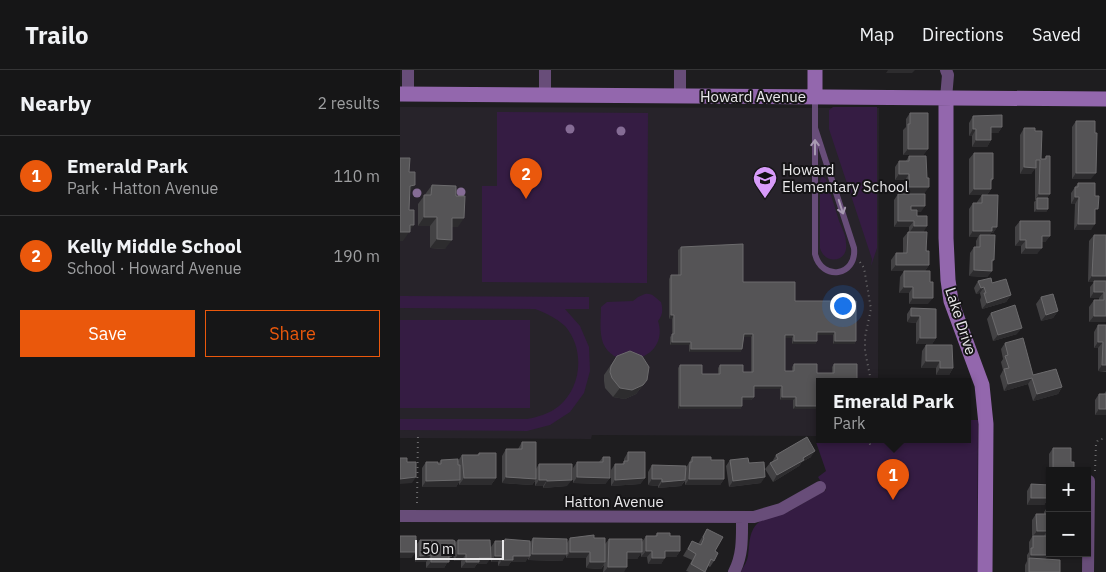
<!DOCTYPE html>
<html lang="en">
<head>
<meta charset="utf-8">
<style>
	:root { --surface:#161617; --page:#1f1f20; --text:#f1f3f6; --muted:#9e9fa1; --line:#353536; --accent:#ea580c }
	body { margin:0; font-family:"IBM Plex Sans",sans-serif; background:var(--page); color:var(--text) }
	.controls { position:absolute; right:15px; bottom:15px; display:grid; overflow:hidden; border-radius:0px; box-shadow:0 1px 4px #0004 }
	.controls button { width:45px; height:45px; display:grid; place-items:center; padding:0; border:0; border-bottom:1px solid var(--line); background:var(--surface); color:var(--text); font:25px sans-serif }
	.scale { position:absolute; left:15px; bottom:12px; width:89px; box-sizing:border-box; padding-left:5px; border:2px solid #e9e8ea; border-top:0; font-size:14px; line-height:18px; white-space:nowrap; color:#e9e8ea; -webkit-text-stroke:4px #151416; paint-order:stroke }
	.you { position:absolute; left:442px; top:235px; width:18px; height:18px; margin:-12px; border:4px solid #fff; border-radius:50%; background:#1a73e8; box-shadow:0 0 0 8px #1a73e833 }
	.badge { display:grid; place-items:center; width:32px; height:32px; border-radius:50%; background:var(--accent); color:#fff; font-size:16px; font-weight:700 }
	.pin { position:absolute; translate:-50% -41px; filter:drop-shadow(0 1px 2px #0008) }
	.pin::after { content:''; position:absolute; top:26px; width:18px; height:15px; background:inherit; clip-path:polygon(0 0,100% 0,50% 100%) }
	.popup { position:absolute; left:416px; top:308px; width:155px; height:65px; box-sizing:border-box; display:grid; place-content:center; border-radius:0px; background:var(--surface); filter:drop-shadow(0 1px 4px #0005); font-size:16px; white-space:nowrap; color:var(--muted) }
	.popup b { font-size:19px; color:var(--text) }
	.popup::after { content:''; position:absolute; left:50%; top:100%; margin-left:-10px; border:10px solid transparent; border-top-color:var(--surface) }
	.list { margin:0; padding:0; list-style:none }
	h2 { display:flex; justify-content:space-between; align-items:center; height:65px; margin:0; padding:0 20px; font-size:21px }
	h2 small { font-size:16px; font-weight:400; color:var(--muted) }
	.list li { display:grid; grid-template-columns:32px 1fr auto; gap:15px; align-items:center; box-sizing:border-box; height:80px; padding:0 20px; border-top:1px solid var(--line) }
	.list b { display:block; font-size:19px; white-space:nowrap }
	.list p { margin:0; font-size:16px; white-space:nowrap; color:var(--muted) }
	.list em { font-size:16px; font-style:normal; color:var(--muted) }
	.actions { display:flex; gap:10px; padding:15px 20px }
	.actions a { flex:1; padding:11px 0; border:1px solid var(--accent); border-radius:0px; text-align:center; font-size:18px; color:var(--accent) }
	.actions .main { background:var(--accent); color:#fff }
	.map { position:relative; flex:none; width:706px; height:502px; overflow:hidden }
	header { display:flex; align-items:center; gap:30px; box-sizing:border-box; height:70px; padding:0 25px; background:var(--surface); border-bottom:1px solid var(--line) }
	header strong { font-size:24px }
	nav { display:flex; gap:28px; margin-inline-start:auto; font-size:18px }
	main { display:flex }
	aside { flex:1; background:var(--surface) }
	.map>svg:first-child { display:block }
	.built { fill:#27232a }
	.green { fill:#351c43 }
	.lines { fill:none; stroke-linecap:round; stroke-linejoin:round }
	.path { stroke:#6c6b6d; stroke-width:2; stroke-dasharray:1 4; stroke-linecap:butt }
	.lane { stroke:#684d79; stroke-width:6 }
	.street { stroke:#684d79; stroke-width:12 }
	.secondary { stroke:#9367ad; stroke-width:15 }
	.tree { fill:#856c95 }
	.wall { fill:#434244 }
	.shaded-wall { fill:#2d2c2e }
	.building { fill:#555456; stroke:#6c6b6d }
	.oneway { stroke:#a89ab2 }
	.labels { text-anchor:middle; dominant-baseline:central; stroke-width:4; stroke-linejoin:round; paint-order:stroke }
	.street-label { font-size:15px; fill:#e9e8ea; stroke:#151416 }
	.poi-label { font-size:15px; fill:#e9e8ea; stroke:#151416; text-anchor:start }
</style>
</head>
<body>
<header>
<strong>Trailo</strong>
<nav><a>Map</a><a>Directions</a><a>Saved</a></nav>
</header>
<main>
<aside>
<h2>Nearby<small>2 results</small></h2>
<ul class="list">
<li><span class="badge">1</span><div><b>Emerald Park</b><p>Park · Hatton Avenue</p></div><em>110 m</em></li>
<li><span class="badge">2</span><div><b>Kelly Middle School</b><p>School · Howard Avenue</p></div><em>190 m</em></li>
</ul>
<div class="actions"><a class="main">Save</a><a>Share</a></div>
</aside>
<div class="map">
<svg width="706" height="502" viewBox="0 0 706 502">
	<rect width="100%" height="100%" fill="#1e1d1f"/>
	<path class="built" d="M0,37L479,38L478,311H419V366L192,365L191,369L0,368Z"/>
	<path class="green" d="M433,37H477V178L471,196L472,189L429,59V40Z
		M97,42L248,43L247,213L82,212V116H97Z
		M422,106L426,109C430,123 435,137 439,151C442,158 446,166 446,173C449,192 425,196 420,178V111Z
		M245,224C253,223 255,228 261,232C263,239 263,245 258,251C270,289 216,304 203,273C199,262 201,248 201,237L207,232L233,231L238,227Z
		M0,226L189,227V239H165L180,256L189,277L190,301L184,323L170,342L150,355L127,361L0,360V349H127C138,347 149,344 159,336C182,317 185,279 165,256C156,248 146,243 135,239L0,238Z
		M0,250H130V338H0Z
		M567,350H578L577,502H341C343,497 347,492 348,486C350,473 348,461 360,451L390,441L426,420L418,407L426,401L416,372L483,371L484,369H567Z"/>
	<g class="lines">
		<path class="path" d="M460,192L464,198L471,239L465,267V281L471,311
			M468,369L471,377
			M695,401L696,374L698,370L706,368
			M17,433L18,363"/>
		<path class="lane" d="M415,27V184C422,212 457,206 454,178L415,58"/>
		<path class="street" d="M8,0V24
			M145,0V25
			M546,0L548,5L546,28
			M280,26V0
			M0,446L354,447L381,439L420,417
			M334,502C343,485 342,467 342,448
			M688,502L689,411"/>
		<path class="secondary" d="M0,24L706,29
			M415,26V0
			M546,28V168L548,210L551,231L582,315L586,354L585,502"/>
	</g>
	<g class="tree">
		<circle cx="170" cy="59" r="4.5"/>
		<circle cx="221" cy="61" r="4.5"/>
		<circle cx="61" cy="122" r="4.5"/>
		<circle cx="17" cy="123" r="4.5"/>
	</g>
	<path class="wall" d="M510,43L528,79L523,85H503V60L506,57V49Z
		M573,46L602,57L598,63H591V70L587,77H572V66H569V53Z
		M676,51L691,109H672V57Z
		M624,58L635,61L641,89H644L646,86L650,124L646,128L648,139L646,142H634V132L636,130H635V98L631,104H620V65Z
		M574,83L593,109L591,112V119L587,125L597,157L593,163H591L589,165L594,190L592,192V201L587,207L569,206L570,183L574,177H576V171L578,167H569V139L573,133H577V132L582,125H569V89Z
		M509,86L524,124H505V110H495V97L499,91H506Z
		M678,113L695,144L691,160H674L675,134H671V123Z
		M32,115L56,126L58,157H52L45,179L30,178V156H18V134Z
		M498,124L521,142H517V146L524,162L529,195L525,201L528,234H509V223H499L500,207L504,201H491V190L496,183H503V168L508,162H509V157H494V130Z
		M620,151L650,166L645,172H642L637,184H621V176H615V157Z
		M694,165H706V252H689V237L694,230H699V228H690V217L694,212H688L689,171Z
		M281,177L343,212L395,231L456,271L454,274H433V265H417V271L415,274H392V268H385V301H392V297L394,294L417,303H432V297L434,294H457L419,339H393V330H380V319H354V327L351,330H342V336L340,339H278V298L280,295L302,304H318V298L320,295L343,302H351V267H344L342,279L340,282H289V275H270V267L272,265V249H269V209L271,205H278V180Z
		M578,211L592,213L611,225L606,232L582,239L580,230L581,227L580,223L576,224L574,218Z
		M641,227L658,241L653,248L641,251L636,234Z
		M511,238L536,239V268L532,274H516V253L507,252V244Z
		M591,243L617,264L593,271L587,249Z
		M698,255H706V302L698,301V278H694V262Z
		M605,273L633,305L662,317L658,324L633,331L628,314L604,321L600,306L603,300L601,292L603,289L601,279Z
		M526,275L553,298L549,305H536V298H521L522,281Z
		M217,286L247,310L236,324L225,329L213,327L205,318L204,311V305Z
		M706,321V345H695V330L699,324H704Z
		M122,372L136,399L139,394L167,416L143,418V416H135V411L132,415L102,413V386L106,379H118Z
		M653,378L671,392L674,401H650V432H646L644,435H627V421L631,414L645,415L649,410V384Z
		M228,382L245,408L240,414L211,416V400L215,394H222L224,391V389Z
		M79,383L96,408L91,415H59V412L56,417H22V398L26,392L38,394L41,390L58,391L62,385H77Z
		M376,385L411,387L402,392L399,396L373,412L365,399L370,393L372,392Z
		M203,387L210,408L205,414L173,413V398L177,392H199Z
		M292,387L311,390L324,409L320,415H285V411L281,416L258,418V416L248,415V402L252,395L286,398Z
		M330,390L349,393L361,413L329,417L326,396Z
		M648,436L662,485H648L645,489L660,502H625V495L627,491V485L629,482V472L632,467V450L636,444H644V442Z
		M307,459L315,481L314,491L310,497L308,496L304,502H289L286,501L292,490L283,486L292,471L300,475L298,474Z
		M257,463L270,466L280,481L276,487H265L261,494H248L247,487H241V483L237,489H227L224,502H203L204,495L201,499L186,498V488H166V485L162,491L128,490V488L125,492H111L108,496H98V492H91V477L95,471H104L105,469L130,473L133,468L167,473L170,468H194L205,474L209,469L242,472L246,466H255Z
		M0,466L16,475L20,470L55,473L58,470L91,488L86,494H77L74,498H61V491H54L53,483L44,498H26V492H15V483L11,488H0Z"/>
	<path class="shaded-wall" d="M488,0H515L512,3H486Z
		M591,57H602L598,63H587Z
		M573,59H576L572,66H569Z
		M576,70H591L587,77H572Z
		M508,79H528L523,85H503Z
		M624,97L636,98L631,104H620Z
		M676,103H696L691,109H672Z
		M499,104H509L505,110H495Z
		M15,115L8,125L10,116Z
		M509,117H529L524,124H505Z
		M574,119H591L587,125H569Z
		M639,124H650L646,130L637,128L635,130Z
		M675,127H679L675,134H671Z
		M511,136H525L521,142H506Z
		M637,139H648L646,142H634Z
		M24,147H37L30,156H18Z
		M52,148H64L58,157H45Z
		M498,151H514L509,157H494Z
		M678,154H695L691,160H674Z
		M10,155H14L3,171H0V162Z
		M514,156H527L523,163H509Z
		M592,157H597L593,163H591L588,167L580,165L578,167H569L573,161Z
		M642,166H650L645,172H638Z
		M37,169L52,170L45,179L30,178Z
		M620,170H626L621,176H615Z
		M626,178H642L637,184H621Z
		M496,195H529L525,201H491Z
		M574,200L592,201L587,207L569,206Z
		M692,206H706V211L705,212H688Z
		M504,217H513L509,223H499Z
		M584,217L580,223L576,224L581,218Z
		M694,222H704L699,228H690Z
		M611,225L606,232L582,239L587,233Z
		M513,228H533L528,234H509Z
		M658,241L653,248L641,251L646,245Z
		M271,245H274L272,249H269Z
		M511,246H520L516,253L507,252Z
		M694,246H706V252H689Z
		M622,258L617,264L593,271L598,265Z
		M417,262H435L433,265H415Z
		M344,264H353L351,267H342Z
		M385,265H394L392,268H383Z
		M520,268H536L532,274H516Z
		M394,271H417L415,274H392Z
		M435,271H456L454,274H433Z
		M272,272H291L289,275H270Z
		M698,272H703L698,278H694Z
		M291,279H342L340,282H289Z
		M526,291H540L536,298H521Z
		M702,295H706V301H698Z
		M540,298H553L549,305H536Z
		M632,308L628,314L604,321L608,314Z
		M247,310L236,324L225,329L213,327L220,318Z
		M354,316H382L380,319H351Z
		M662,317L658,324L633,331L637,324Z
		M342,327H354L351,330H340Z
		M382,327H396L393,330H380Z
		M280,336H342L340,339H278Z
		M396,336H419V339H393Z
		M699,339H706V345H695Z
		M415,381L411,387L402,392L399,396L373,412L377,405Z
		M16,407L12,413L0,414V409Z
		M106,407L136,409L132,415L102,413Z
		M177,407L210,408L205,414L173,413Z
		M365,407L361,413L329,417L333,411Z
		M64,408H96L91,415H59Z
		M245,408L240,414L211,416L215,410Z
		M252,409H262L258,416L248,415Z
		M289,409H324L320,415H285Z
		M60,410L56,417H22L26,411Z
		M139,410H147L143,416H135Z
		M172,410L167,416L143,418L147,411Z
		M285,410L281,416L258,418L262,412Z
		M648,425H650V432H646L644,435H627L631,428Z
		M637,461H647L643,467L633,466Z
		M648,479H650V483H664L662,485H648L644,491L629,488L631,485Z
		M52,480H55L44,498H26L31,492Z
		M246,481H252L247,487H241Z
		M265,481H280L276,487H261Z
		M0,482H16L11,488H0Z
		M170,482H190L186,488H166Z
		M227,482H242L237,489H223Z
		M58,484H66L61,491H54Z
		M132,484H167L162,491L128,490Z
		M31,485L26,492H15L20,486Z
		M95,486H102L98,492H91Z
		M113,486H130L125,492H111L108,496H98L102,490Z
		M79,488H91L86,494H77L74,498H61L66,492Z
		M252,488H265L261,494H248Z
		M190,492H205L201,499L186,498Z
		M208,497H227L224,502H204Z"/>
	<path class="building" d="M510,43H528V79H508V54H510Z
		M602,45V57H591V70H576V59H573V46Z
		M676,51H695V63H697L696,103H676Z
		M624,58H635V61H642L641,89H646V86H650V124H639L640,90H636V98L624,97Z
		M574,83H593V109H591V119H574Z
		M509,86H526L527,108H529V117H509V104H499V91H509Z
		M0,88H10L9,102H15V115L10,116L9,140H14V155H10V162H0Z
		M678,113H695V126H699L698,139H695V154H678L679,127H675V117H678Z
		M32,115L56,116V126H65L64,148H52V170L37,169V147H24V125H31Z
		M498,124H525V136H511V140H517V146H527V156H514V151H498Z
		M582,125H598L597,157H592V161H573V133H582Z
		M637,128H648V139H637Z
		M620,151H650V166H642V178H626V170H620Z
		M508,162H527L526,181H529V195H496V183H507Z
		M580,165H595L594,190H592V201L574,200V177H580Z
		M694,165H706V206H692Z
		M343,174V212H395V231H456V271H435V262H417V271H394V265H385V301H394V294H417V303H434V294H457V311H419V336H396V327H382V316H354V327H342V336H280V295H302V304H320V295H343V302H353V264H344L342,279H291V272H272V264H274V245H271V205H281V177Z
		M504,201H530V212H533V228H513V217H504Z
		M591,208L592,213L606,209L611,225L587,233L584,223H586L584,217L581,218L578,211Z
		M694,211H706V246H694V230H704V222H694Z
		M653,224L658,241L646,245L641,227Z
		M615,235L622,258L598,265L591,243Z
		M511,238L536,239V268H520V246H511Z
		M698,255H706V295H702L703,272H698Z
		M623,268L633,305L656,299L662,317L637,324L632,308L608,314L604,299L609,298L605,286L608,285L605,273Z
		M526,275H552L553,298H540V291H526Z
		M230,281L242,286L249,297L247,310L243,315L232,320L220,318L212,308L210,302L211,296L217,286Z
		M699,324H706V339H699Z
		M407,367L415,381L403,388L404,390L377,405L370,393L378,389L376,385Z
		M122,372H136V409L106,407V379H122Z
		M653,378H671V392H674V401H653Z
		M228,382H245V408L215,410V394H224V391H228Z
		M79,383H96V408H64L62,385H79Z
		M203,387H210V408L177,407V392H203Z
		M292,387H311V390H324V409H289L290,392H292Z
		M0,388H7V392H16V407L0,409Z
		M348,388L349,393L364,392L365,407L333,411L330,390Z
		M58,389V395H60V410L26,411V392H38V394H41V390Z
		M139,394H172V410L147,411V410H139Z
		M252,395L286,396L285,410L262,412V409H252Z
		M649,410H650V425H648V428H631V414L649,415Z
		M648,436H650V479H648V485H631V478H633V466H648L647,461H637L636,444H648Z
		M307,459L323,467L315,481L318,483L314,491L311,489L305,502L291,494L296,484L288,479L292,471L301,475L304,468L303,467Z
		M257,463H270V466H280V481H265V488H252V481H246V466H257Z
		M194,465V468H205V492H190V482H170V468Z
		M0,466H16V482H0Z
		M133,468L167,469V484H132Z
		M105,469L130,471V486H113V490H102V486H95V471H105Z
		M209,469H242V482H227V497H208Z
		M20,470H53L55,471V480H52V486H49V492H31V485L20,486Z
		M58,470H90L91,488H79V492H66V484H58Z
		M629,488L660,490V502H629Z"/>
	<defs><path id="oneway-shaft" d="M-6 0H5M1.5-3L5.5 0L1.5 3" fill="none" stroke-width="1.6" stroke-linecap="round" stroke-linejoin="round" transform="scale(1.25)"/></defs>
	<g class="oneway">
		<use href="#oneway-shaft" transform="translate(415 77) rotate(-90)"/>
		<use href="#oneway-shaft" transform="translate(441 137) rotate(72)"/>
	</g>
	<defs>
		<g id="school-pin" transform="scale(1.25)"><path d="M0 17L-7.5 6A9.5 9.5 0 1 1 7.5 6Z" fill="#d79bf9" stroke="#151416"/><path d="M0-5L7-2L0 1L-7-2ZM-4 1L0 2.5L4 1V4Q0 6-4 4Z" fill="#111"/></g>
	</defs>
	<g fill-rule="evenodd">
		<use href="#school-pin" x="365" y="108"/>
	</g>
	<g class="labels">
		<g class="street-label">
			<text x="353" y="26">Howard Avenue</text>
			<text transform="translate(561 251) rotate(72)">Lake Drive</text>
			<text x="214" y="431">Hatton Avenue</text>
		</g>
		<g class="poi-label">
			<text x="382" y="99">Howard<tspan x="382" dy="17">Elementary School</tspan></text>
		</g>
	</g>
</svg>
<div class="controls">
<button>+</button>
<button>−</button>
</div>
<div class="scale">50 m</div>
<div class="you"></div>
<div class="pin badge" style="left:493px;top:430px">1</div>
<div class="popup"><b>Emerald Park</b>Park</div>
<div class="pin badge" style="left:126px;top:129px">2</div>
</div>
</main>
</body>
</html>
